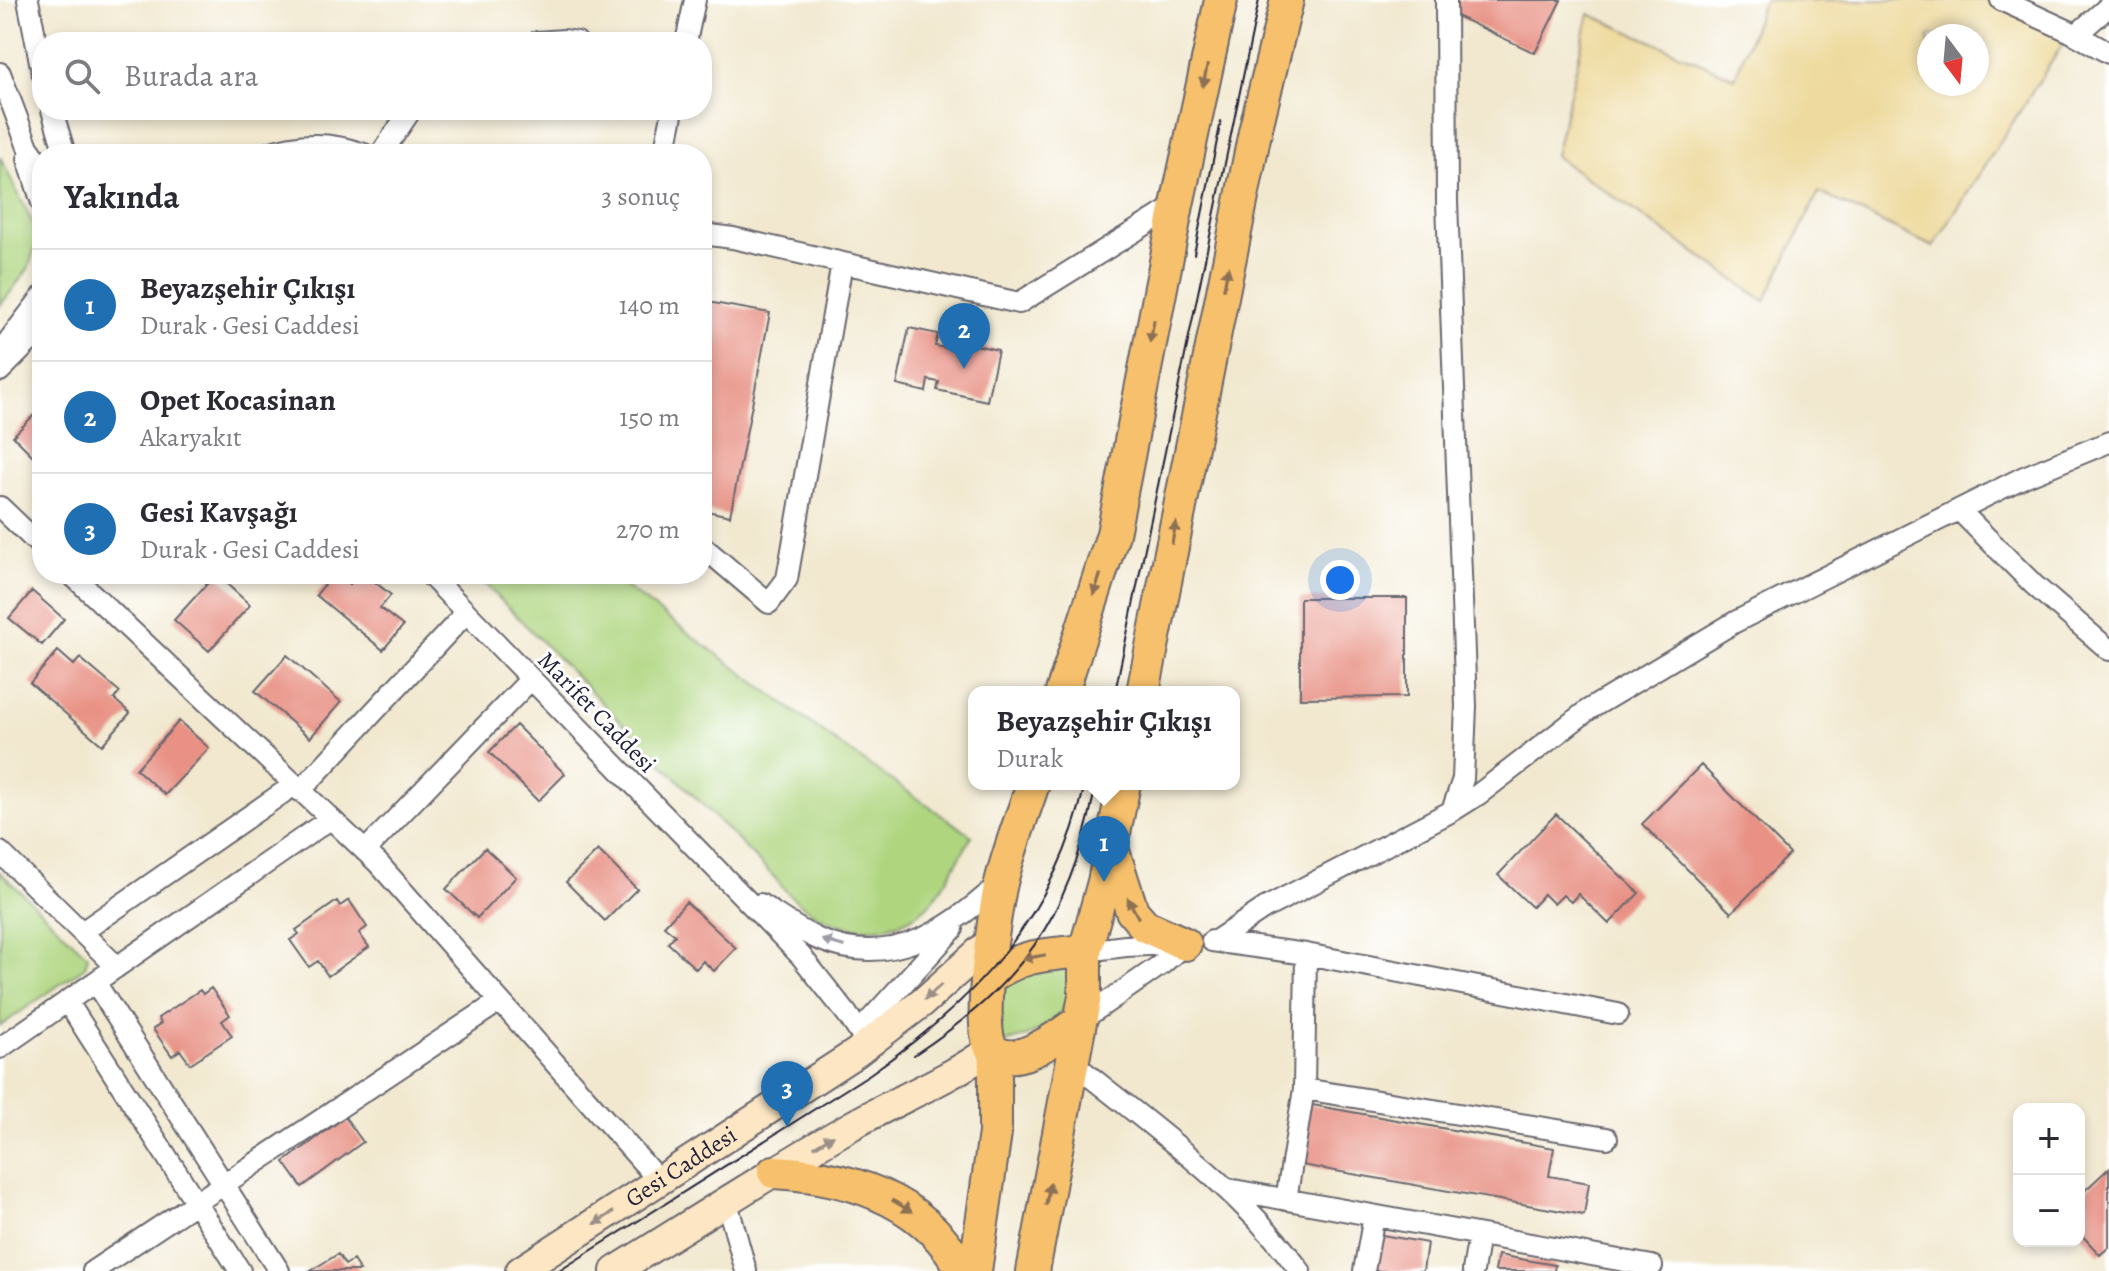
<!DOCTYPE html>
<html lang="tr">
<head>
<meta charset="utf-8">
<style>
	:root { --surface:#fff; --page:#f2f2f3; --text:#2b2b33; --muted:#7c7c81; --line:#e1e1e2; --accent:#1f6fb2 }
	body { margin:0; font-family:Alegreya,serif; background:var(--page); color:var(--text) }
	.controls { position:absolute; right:24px; bottom:24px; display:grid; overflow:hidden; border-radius:16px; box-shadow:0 4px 12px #0003 }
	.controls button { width:72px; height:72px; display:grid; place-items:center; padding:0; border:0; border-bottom:2px solid var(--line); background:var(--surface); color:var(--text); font:40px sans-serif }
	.compass { position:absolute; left:1917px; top:24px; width:72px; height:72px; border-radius:50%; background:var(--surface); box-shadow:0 4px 12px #0003; rotate:164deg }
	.you { position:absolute; left:1340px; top:580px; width:28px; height:28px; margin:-20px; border:6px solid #fff; border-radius:50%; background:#1a73e8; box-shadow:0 0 0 12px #1a73e833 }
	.badge { display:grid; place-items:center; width:52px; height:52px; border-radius:50%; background:var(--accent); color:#fff; font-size:26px; font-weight:700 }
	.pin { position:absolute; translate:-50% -66px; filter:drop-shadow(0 2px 4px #0008) }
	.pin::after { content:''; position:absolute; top:42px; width:28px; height:24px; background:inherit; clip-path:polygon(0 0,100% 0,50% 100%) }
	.popup { position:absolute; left:968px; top:686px; width:272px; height:104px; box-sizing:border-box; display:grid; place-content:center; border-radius:16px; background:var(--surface); filter:drop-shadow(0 2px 6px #0005); font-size:26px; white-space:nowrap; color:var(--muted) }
	.popup b { font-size:30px; color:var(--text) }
	.popup::after { content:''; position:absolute; left:50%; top:100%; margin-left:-16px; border:16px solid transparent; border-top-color:var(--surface) }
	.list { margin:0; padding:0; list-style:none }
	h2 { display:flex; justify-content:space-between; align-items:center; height:104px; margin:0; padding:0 32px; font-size:34px }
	h2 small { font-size:26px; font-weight:400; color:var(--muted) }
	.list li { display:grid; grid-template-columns:52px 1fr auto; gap:24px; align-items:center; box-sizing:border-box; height:112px; padding:0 32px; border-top:2px solid var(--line) }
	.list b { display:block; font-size:30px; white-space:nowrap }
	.list p { margin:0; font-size:26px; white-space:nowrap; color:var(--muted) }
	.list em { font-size:26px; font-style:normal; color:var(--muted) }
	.icon { flex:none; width:44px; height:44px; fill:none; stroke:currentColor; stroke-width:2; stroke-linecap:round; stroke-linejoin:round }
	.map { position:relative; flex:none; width:2109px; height:1271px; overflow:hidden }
	.search { position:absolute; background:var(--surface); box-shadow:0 4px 12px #0003; left:32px; top:32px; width:680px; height:88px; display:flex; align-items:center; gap:20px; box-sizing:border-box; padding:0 28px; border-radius:32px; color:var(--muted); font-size:30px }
	.panel { position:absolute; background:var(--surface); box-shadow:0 4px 12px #0003; left:32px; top:144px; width:680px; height:440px; border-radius:32px }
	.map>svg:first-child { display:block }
	.green { fill:#afd57f; stroke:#687c5d; stroke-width:2 }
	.sand { fill:#eeda9e; stroke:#887e6c; stroke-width:2; fill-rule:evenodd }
	.building { fill:#e89184 }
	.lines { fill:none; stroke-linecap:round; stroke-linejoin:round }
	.minor-casing { stroke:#6a676f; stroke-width:24 }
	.secondary-casing { stroke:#6a676f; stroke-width:32 }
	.trunk-casing { stroke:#6a676f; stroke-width:36 }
	.minor { stroke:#fff; stroke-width:20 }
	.secondary { stroke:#fce6c4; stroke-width:28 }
	.trunk { stroke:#f7c06c; stroke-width:32 }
	.tram { stroke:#22223b; stroke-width:2 }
	.oneway { fill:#8c7154 }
	.oneway2 { fill:#9c9ca7 }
	.oneway3 { fill:#9a8e86 }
	.labels { text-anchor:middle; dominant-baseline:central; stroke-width:6; stroke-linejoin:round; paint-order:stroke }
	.street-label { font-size:24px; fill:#22223b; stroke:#fff }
</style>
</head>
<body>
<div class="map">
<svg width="2109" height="1271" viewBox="0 0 2109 1271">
	<rect width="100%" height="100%" fill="#fff"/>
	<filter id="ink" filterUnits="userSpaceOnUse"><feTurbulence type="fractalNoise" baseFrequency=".0125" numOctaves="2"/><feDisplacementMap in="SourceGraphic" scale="16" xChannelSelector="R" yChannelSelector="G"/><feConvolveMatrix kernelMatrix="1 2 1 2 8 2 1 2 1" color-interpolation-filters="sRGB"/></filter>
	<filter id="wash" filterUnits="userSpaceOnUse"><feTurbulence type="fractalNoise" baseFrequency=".006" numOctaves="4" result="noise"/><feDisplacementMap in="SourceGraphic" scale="32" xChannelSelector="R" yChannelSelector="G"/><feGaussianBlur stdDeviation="1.8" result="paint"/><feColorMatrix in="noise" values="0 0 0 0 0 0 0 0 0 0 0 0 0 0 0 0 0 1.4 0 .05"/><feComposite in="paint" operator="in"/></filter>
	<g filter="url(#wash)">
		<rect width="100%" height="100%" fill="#f1e8cf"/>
		<path class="green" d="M0,157L39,236L28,269L0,306Z
			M475,574H608L843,747L972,836C961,854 940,896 925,908C876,949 808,924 775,878Z
			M0,872L88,956L85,967L0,1026Z
			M1069,968C1074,1014 1049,1031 1008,1042L1000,1038L1002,974Z"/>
		<path class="sand" d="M1764,0H1985L2066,39L1933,247L1819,192L1765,301L1555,156L1589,14L1735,78ZM1929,36H1977V84H1929Z"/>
		<g id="blocks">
			<path class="building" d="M1454,0H1561L1535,53L1452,14Z
				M702,301L770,313L730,516L702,510Z
				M909,328L938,334L935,346L946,348L948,339L998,350L987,401L937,390L939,382L928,380L926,392L897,385Z
				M34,415L42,423V465L13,436Z
				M216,574L250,605L209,651L174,620Z
				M333,574H338L350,584L358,574H365L391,595L380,608L403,626L383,650L316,595Z
				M32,591L64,619L42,645L9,618Z
				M1300,598H1407V697L1300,698Z
				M58,651L74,665L80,658L120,692L114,699L130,713L102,745L30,683Z
				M287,655L341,702L310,738L255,691Z
				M179,721L209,748L165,795L136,769Z
				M516,725L565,774L538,801L489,752Z
				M1701,765L1790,854L1731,913L1642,824Z
				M1556,814L1639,893L1609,924L1578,894L1571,902L1563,895L1554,904L1544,894L1532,907L1498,875Z
				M485,848L516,877L477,918L446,889Z
				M598,850L637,889L605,921L566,882Z
				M349,900L367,927L359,933L369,947L328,976L318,961L309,967L290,940L299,934L296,930L337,901L340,906Z
				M686,902L736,948L714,971L703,961L696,969L668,943L675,935L664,926Z
				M211,988L230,1015L222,1021L232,1036L190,1064L180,1050L172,1056L153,1029L161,1023L158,1018L200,990L203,994Z
				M1301,1103L1554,1148L1549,1176L1589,1183L1584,1215L1290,1163Z
				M345,1117L363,1142L302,1187L284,1162Z
				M2109,1168V1247L2100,1255L2079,1232V1196Z
				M1371,1233L1427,1243L1423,1271H1364Z
				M338,1254L345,1265L353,1260L360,1271H310Z
				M1498,1255L1555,1265L1554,1271H1495Z"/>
		</g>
	</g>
	<g filter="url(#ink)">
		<use href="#blocks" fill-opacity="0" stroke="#6a676f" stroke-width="2"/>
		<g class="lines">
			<g class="minor-casing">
				<path id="minor" d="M28,0L42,72
					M1446,0L1447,202L1466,706L1463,779L1452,811
					M2001,0L2071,32L2109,53
					M2076,35L2109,6
					M537,42L564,40L577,42
					M686,42L695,0
					M0,73L28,147L38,161L42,172
					M52,110L65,154
					M265,154C298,142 331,142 364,154
					M381,154L411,110
					M664,154L673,110
					M28,159L42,203
					M702,234L733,238L1019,303L1177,205
					M0,352L42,297
					M0,371L42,329
					M0,507L42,547
					M1959,510L2034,585L2109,650
					M702,546L769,603L787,579L842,263
					M71,574L378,863L660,1182
					M429,574L801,956L847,1014L868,1045
					M300,791L465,614
					M365,851L530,680
					M0,852L117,967
					M760,904C779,916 798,930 818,939C891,970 948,931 1000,883
					M82,932L294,785
					M1217,940L1265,908L1452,811L1479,794L1588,710L1735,622L2024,477L2109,442
					M1212,941L1306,954L1618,1014
					M1085,951L1126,946L1173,944
					M95,982L279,1271
					M67,1001L240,1271
					M1080,1021L1162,964L1185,944
					M860,1031L953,929
					M0,1048L330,819
					M1072,1062C1152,1127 1239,1187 1300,1271
					M1304,1089L1306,954
					M1228,1189L1652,1266
					M726,1199L746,1271
					M1286,1200L1304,1089L1607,1138
					M93,1271L500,1001
					M1364,1271L1374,1216
					M1473,1271L1479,1235"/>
			</g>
			<g class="secondary-casing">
				<g id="secondary">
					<path id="s1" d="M520,1271L856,1053L923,1002L992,940"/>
					<path d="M615,1271C694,1222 771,1172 851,1126C898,1099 947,1081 991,1049"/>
				</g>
			</g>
			<g class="trunk-casing">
				<path id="trunk" d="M1062,692L1113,534L1177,205L1221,0
					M1143,692L1255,132L1287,0
					M1033,784C1022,817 1009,849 1001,883C995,909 975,1034 993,1050C1016,1071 1061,1034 1080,1021
					M1112,848L1132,911L1145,926L1185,944
					M988,978C1024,954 1043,955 1085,951
					M774,1172C850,1176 925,1200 963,1271
					M975,1271L995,1133V1052
					M1033,1271L1085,996V951L1104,882L1124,784"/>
			</g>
			<use href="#minor" class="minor"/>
			<use href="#secondary" class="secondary"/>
			<use href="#trunk" class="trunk"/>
			<path class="tram" d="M1194,254L1221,121
				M1115,692L1259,0
				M914,1055C1020,985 1069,919 1094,794
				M559,1271L870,1074C977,1000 1056,914 1085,784"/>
		</g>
		<defs><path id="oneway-solid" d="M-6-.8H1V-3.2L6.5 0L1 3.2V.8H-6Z" transform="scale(2)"/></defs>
		<g class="oneway">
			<use href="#oneway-solid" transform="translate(1205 76) rotate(102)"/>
			<use href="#oneway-solid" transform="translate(1226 278) rotate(-79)"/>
			<use href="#oneway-solid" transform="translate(1152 331) rotate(101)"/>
			<use href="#oneway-solid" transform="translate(1174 533) rotate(-79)"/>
			<use href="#oneway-solid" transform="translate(1097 585) rotate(108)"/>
			<use href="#oneway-solid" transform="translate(1133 908) rotate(-118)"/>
			<use href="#oneway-solid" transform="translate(1034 957) rotate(169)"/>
			<use href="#oneway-solid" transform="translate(1048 1194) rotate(-79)"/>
			<use href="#oneway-solid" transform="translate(902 1206) rotate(31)"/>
		</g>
		<use class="oneway2" href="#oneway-solid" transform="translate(833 943) rotate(-163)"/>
		<g class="oneway3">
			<use href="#oneway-solid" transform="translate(933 992) rotate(138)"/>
			<use href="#oneway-solid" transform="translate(824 1141) rotate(-31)"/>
			<use href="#oneway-solid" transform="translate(604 1218) rotate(147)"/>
		</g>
	</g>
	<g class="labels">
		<g class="street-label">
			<text transform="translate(597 712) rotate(46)">Marifet Caddesi</text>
			<text stroke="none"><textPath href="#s1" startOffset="192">Gesi Caddesi</textPath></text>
		</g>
	</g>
</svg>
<div class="controls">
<button>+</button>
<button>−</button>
</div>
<svg class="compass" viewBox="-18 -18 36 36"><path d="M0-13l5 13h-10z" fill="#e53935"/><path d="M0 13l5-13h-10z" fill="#7c7c81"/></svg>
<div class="you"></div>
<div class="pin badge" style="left:1104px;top:882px">1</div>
<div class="popup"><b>Beyazşehir Çıkışı</b>Durak</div>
<div class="pin badge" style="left:964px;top:369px">2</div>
<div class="pin badge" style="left:787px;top:1127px">3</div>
<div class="search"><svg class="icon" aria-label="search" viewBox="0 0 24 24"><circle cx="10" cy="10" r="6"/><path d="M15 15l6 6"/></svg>Burada ara</div>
<section class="panel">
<h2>Yakında<small>3 sonuç</small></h2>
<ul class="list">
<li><span class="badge">1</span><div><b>Beyazşehir Çıkışı</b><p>Durak · Gesi Caddesi</p></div><em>140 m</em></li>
<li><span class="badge">2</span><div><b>Opet Kocasinan</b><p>Akaryakıt</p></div><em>150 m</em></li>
<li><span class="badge">3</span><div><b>Gesi Kavşağı</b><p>Durak · Gesi Caddesi</p></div><em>270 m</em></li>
</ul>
</section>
</div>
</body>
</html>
